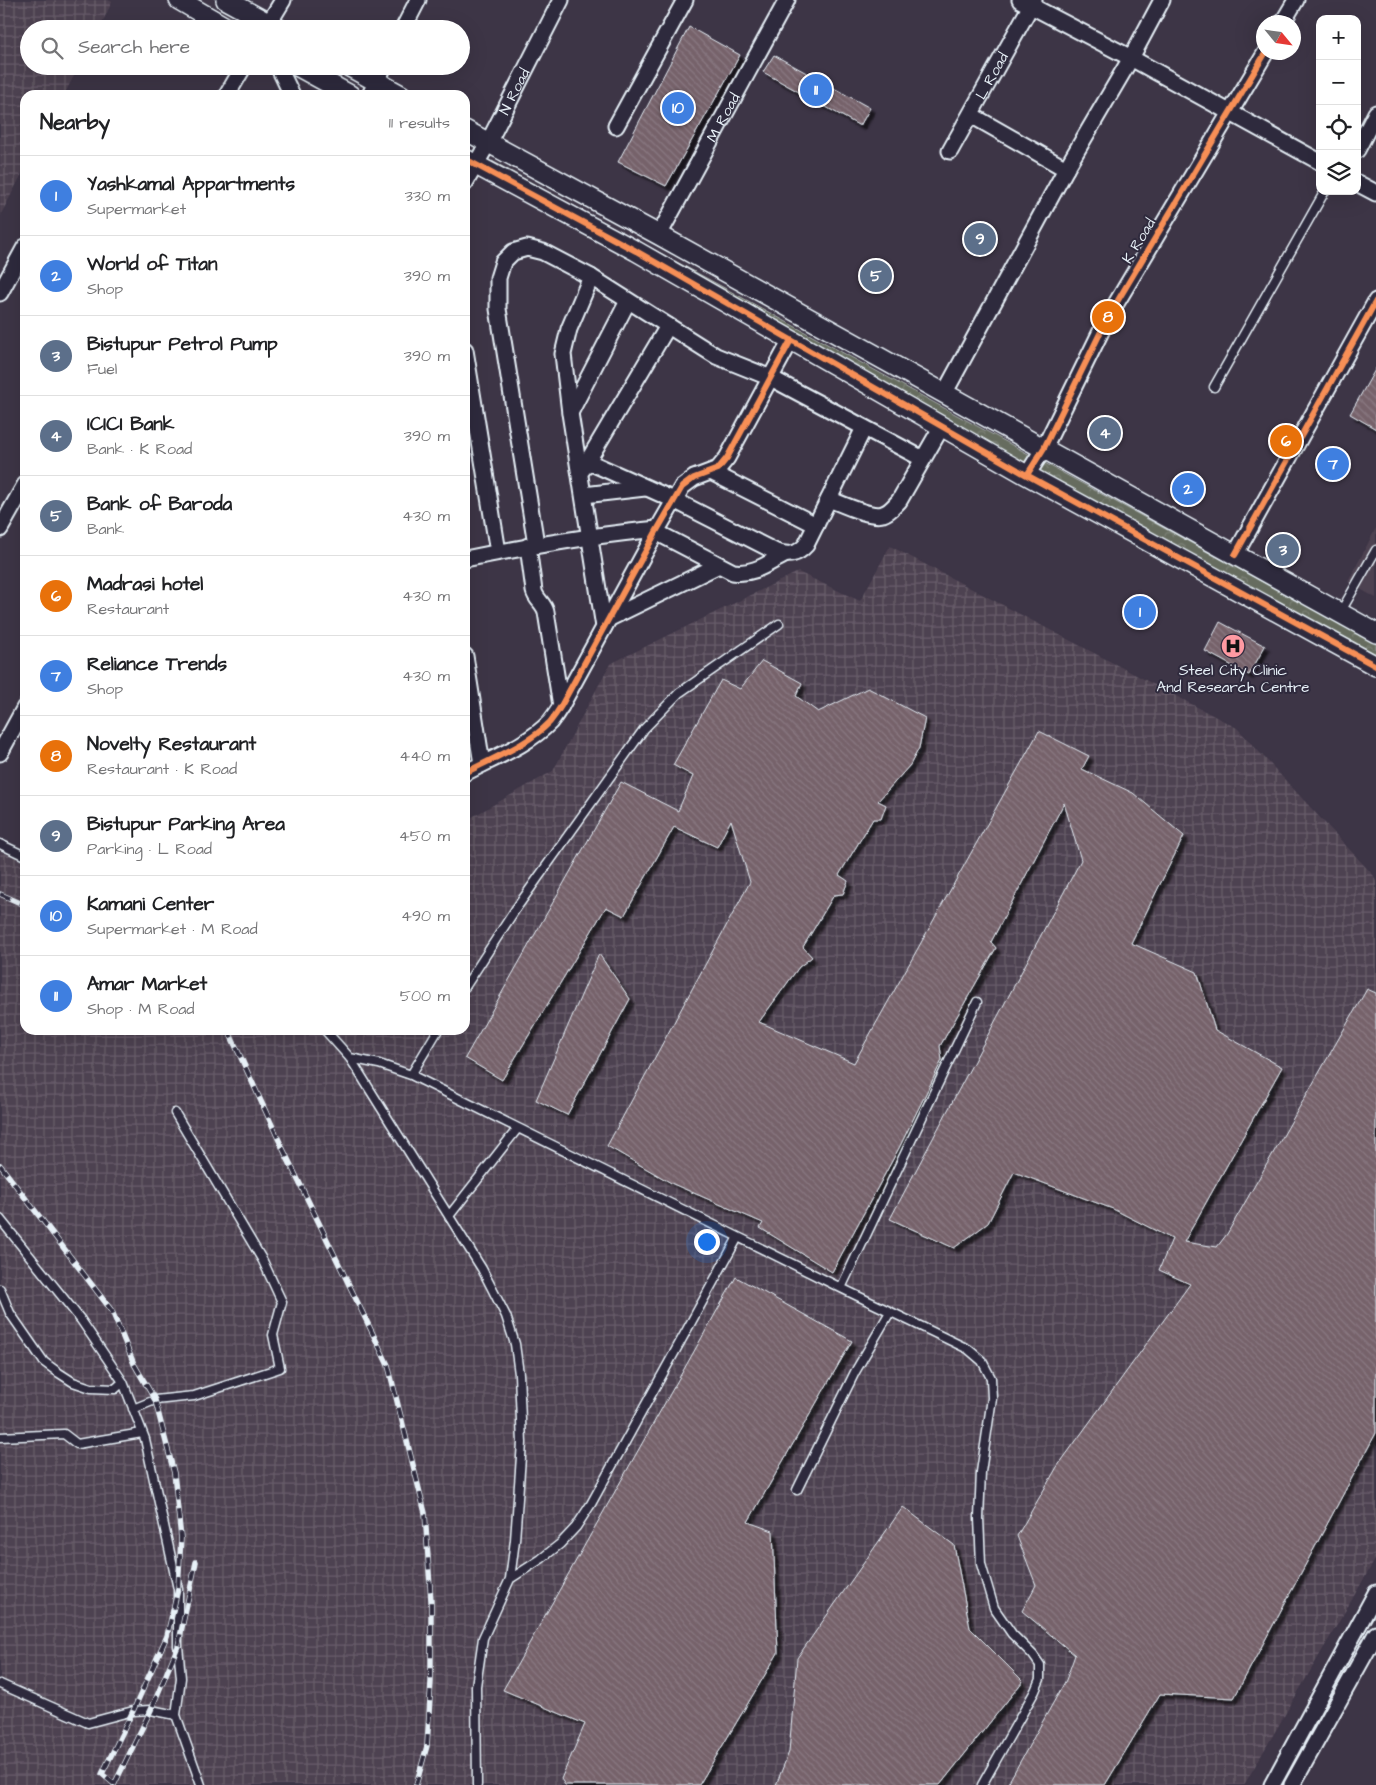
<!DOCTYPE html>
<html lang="en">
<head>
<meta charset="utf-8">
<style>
	:root { --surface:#fff; --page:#f2f2f2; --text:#202124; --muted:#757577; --line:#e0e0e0; --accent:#84575d }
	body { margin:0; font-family:"Architects Daughter",sans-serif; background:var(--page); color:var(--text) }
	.controls { position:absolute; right:15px; top:15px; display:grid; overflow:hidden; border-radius:10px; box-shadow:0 5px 20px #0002 }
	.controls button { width:45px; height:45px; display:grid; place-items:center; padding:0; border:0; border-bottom:1px solid var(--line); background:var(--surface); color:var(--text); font:25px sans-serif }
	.compass { position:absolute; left:1256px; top:15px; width:45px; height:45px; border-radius:50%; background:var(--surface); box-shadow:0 5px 20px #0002; rotate:119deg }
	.you { position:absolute; left:706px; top:1241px; width:18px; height:18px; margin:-12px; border:4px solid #fff; border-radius:50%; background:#1a73e8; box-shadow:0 0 0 8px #1a73e833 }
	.badge { display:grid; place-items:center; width:32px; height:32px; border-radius:50%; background:var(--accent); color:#fff; font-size:16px; font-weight:700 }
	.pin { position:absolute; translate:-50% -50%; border:2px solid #fff; box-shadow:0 1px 5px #0006 }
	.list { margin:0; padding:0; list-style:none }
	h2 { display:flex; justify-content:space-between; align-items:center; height:65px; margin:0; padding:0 20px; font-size:21px }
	h2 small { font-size:16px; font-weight:400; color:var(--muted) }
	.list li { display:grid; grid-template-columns:32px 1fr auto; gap:15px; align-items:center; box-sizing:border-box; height:80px; padding:0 20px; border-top:1px solid var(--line) }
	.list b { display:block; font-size:19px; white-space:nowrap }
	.list p { margin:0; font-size:16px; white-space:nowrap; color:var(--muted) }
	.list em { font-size:16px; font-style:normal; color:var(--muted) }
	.icon { flex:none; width:28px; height:28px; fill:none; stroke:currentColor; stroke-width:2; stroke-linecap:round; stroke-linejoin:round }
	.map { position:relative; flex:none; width:1376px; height:1785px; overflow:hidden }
	.search { position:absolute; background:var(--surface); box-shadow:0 5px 20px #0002; left:20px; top:20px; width:450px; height:55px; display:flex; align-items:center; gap:12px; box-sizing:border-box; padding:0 18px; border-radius:28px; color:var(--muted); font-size:19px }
	.panel { position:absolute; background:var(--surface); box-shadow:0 5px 20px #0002; left:20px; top:90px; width:450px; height:945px; border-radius:15px }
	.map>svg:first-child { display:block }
	.built { fill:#4e4251 }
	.industrial { fill:url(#industrial-grid) }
	.forest { fill:url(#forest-crowns); stroke:#a7aeac }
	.building { fill:url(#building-back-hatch); stroke:#e8f1f8; filter:url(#shadow) }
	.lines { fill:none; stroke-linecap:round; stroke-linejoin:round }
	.service-casing { stroke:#e8f1f8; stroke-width:11 }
	.minor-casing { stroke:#e8f1f8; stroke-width:19 }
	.tertiary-casing { stroke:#e8f1f8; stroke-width:22 }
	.service { stroke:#2f2a3d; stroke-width:8 }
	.minor { stroke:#2f2a3d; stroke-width:15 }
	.tertiary { stroke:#2f2a3d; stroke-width:19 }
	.rail-casing { stroke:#e8f1f8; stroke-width:5.5 }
	.rail { stroke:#2f2a3d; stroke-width:4; stroke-dasharray:11; stroke-linecap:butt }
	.cycleway-casing { stroke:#2f2a3d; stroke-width:9 }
	.cycleway { stroke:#f78f57; stroke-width:6 }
	.labels { text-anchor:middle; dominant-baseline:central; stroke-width:4; stroke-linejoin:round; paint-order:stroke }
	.street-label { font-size:15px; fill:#e8f1f8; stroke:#2f2a3d }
	.poi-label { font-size:15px; fill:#e8f1f8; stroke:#2f2a3d }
</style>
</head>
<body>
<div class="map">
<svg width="1376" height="1785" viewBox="0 0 1376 1785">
	<defs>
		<pattern id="industrial-grid" width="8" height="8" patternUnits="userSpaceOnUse" patternTransform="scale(1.25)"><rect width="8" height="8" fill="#4e4251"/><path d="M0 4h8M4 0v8" fill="none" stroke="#685e6b"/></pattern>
		<pattern id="forest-crowns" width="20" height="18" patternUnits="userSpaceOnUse" patternTransform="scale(1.25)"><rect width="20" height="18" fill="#666c5f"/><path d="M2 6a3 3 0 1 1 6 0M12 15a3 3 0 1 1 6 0" fill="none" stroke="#7c8177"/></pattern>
		<pattern id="building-back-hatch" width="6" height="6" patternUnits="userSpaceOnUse" patternTransform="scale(1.25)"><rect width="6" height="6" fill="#76626b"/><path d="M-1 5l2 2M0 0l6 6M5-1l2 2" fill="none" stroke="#8a7981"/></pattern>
		<filter id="shadow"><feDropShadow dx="4.5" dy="4.5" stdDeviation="1" flood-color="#0009"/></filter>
	</defs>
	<rect width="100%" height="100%" fill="#3d3546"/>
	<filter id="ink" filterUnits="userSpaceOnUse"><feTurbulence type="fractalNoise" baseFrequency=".02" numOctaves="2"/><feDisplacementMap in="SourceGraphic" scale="10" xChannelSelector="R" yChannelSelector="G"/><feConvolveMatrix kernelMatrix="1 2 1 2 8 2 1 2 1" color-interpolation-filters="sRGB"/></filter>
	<g filter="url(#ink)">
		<path class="built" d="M1376,528V598L1348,582Z"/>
		<path class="industrial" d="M0,0H108L112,2L99,29H29V66H79L64,95H25V168L0,216Z
			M890,546L1237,728L1374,876L1376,882V1558L1244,1785H0V851L25,862V1030H465V821L553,771L610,664L798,572L860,601Z"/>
		<path class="forest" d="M492,161L1376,644V657L487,167Z"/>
		<path class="building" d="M689,27L740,55L666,186L618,162Z
			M774,55L870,108L860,126L763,72Z
			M1376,368V429L1350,414Z
			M1220,622L1265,646L1249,675L1205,651Z
			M762,661L802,683L796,696L818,712L868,688L925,718L919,748L910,765L878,801L886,805L881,819H873L839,875L848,881L843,894L834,895L803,947L812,957L799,967L759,1022L854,1063L1039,731L1089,756L1082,769L1133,793L1184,836L1131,943L1197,972L1215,1030L1282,1067L1184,1242L1217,1247L1227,1234L1367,989L1376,993V1433L1234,1698L1160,1694L1105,1785H1007L1066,1680L1075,1655L1022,1611L1036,1585L1017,1536L1057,1467L1190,1284L1159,1270L1172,1239L1113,1209L1014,1172L988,1223L954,1248L890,1219L1081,860L1064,803L991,942L996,948L940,1046L942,1060L932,1081L899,1148L832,1272L760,1228L763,1223L673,1184L607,1146L750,882L731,820L717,847L674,827L624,916L606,907L502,1080L465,1058L621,782L678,811L693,776L673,765L721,680L740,689Z
			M599,954L630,999L567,1115L536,1100Z
			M736,1277L852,1341L748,1522L773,1531L778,1653L699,1785H565L561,1779L585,1724L503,1690Z
			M903,1507L954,1545L970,1628L1023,1681L940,1785H776L789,1752L797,1658Z"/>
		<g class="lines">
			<g class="service-casing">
				<path id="service" d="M1214,387L1325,191
					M1340,613L1376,550
					M0,844L25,856
					M465,987L515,910L644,729L679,693L779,624
					M325,1030L350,1058L482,1269L506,1316L515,1344L519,1374L522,1443L515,1540L510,1579L483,1638L476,1686L477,1785
					M350,1058L379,1064L411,1075L841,1288L968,1349L982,1361L991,1378L992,1398L981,1472L979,1518L981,1564L994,1608L1012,1634L1033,1655L1040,1665V1679L1035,1691L982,1785
					M411,1075L438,1030
					M449,1216L518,1128
					M0,1219L81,1320L123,1382L145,1439L178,1589V1646L181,1678L176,1715L201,1785
					M841,1288L977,1002
					M0,1289L10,1313L44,1362L59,1373L73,1382L91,1388L115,1389L123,1382
					M133,1409L155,1400L194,1396L280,1368L273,1335L282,1302L263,1261L175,1113
					M0,1437L64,1434L77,1444L142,1433
					M797,1490L855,1372L890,1312
					M510,1579L541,1559L560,1544L576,1527L591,1504L738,1237
					M0,1684L88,1723L133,1711L151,1710L176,1715"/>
			</g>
			<g class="minor-casing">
				<g id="minor">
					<path d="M1020,0L1131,58L1320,162"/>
					<path d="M1283,22L1296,0"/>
					<path d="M269,23L283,0"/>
					<path d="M403,29L418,0"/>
					<path d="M278,66L292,95"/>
					<path d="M227,95L244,66"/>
					<path d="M370,95L384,66"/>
					<path d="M971,115L1066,169"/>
					<path d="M616,126L685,0"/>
					<path d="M1357,150L1376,113"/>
					<path id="s1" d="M950,151L1034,0"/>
					<path id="s2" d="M465,183L488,143L561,0"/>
					<path d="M1357,183L1376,193"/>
					<path id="s3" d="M659,235L787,0"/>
					<path d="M591,277L569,329L563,354L570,413L604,627"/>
					<path d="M0,293L25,247"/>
					<path d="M465,350L498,552"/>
					<path d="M944,394L1066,169L1131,58L1162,0"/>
					<path d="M570,413L628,301"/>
					<path d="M587,461L674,500L776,552C789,556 797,555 806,545L864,428"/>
					<path d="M583,469L668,326"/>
					<path d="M711,472L816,525"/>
					<path d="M1027,475L1044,448L1108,317L1266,52"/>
					<path d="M584,495L645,488"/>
					<path d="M829,499C842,504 871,518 883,514C890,512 894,506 899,501L942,426"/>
					<path d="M0,529L25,485"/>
					<path d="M656,532L733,572C753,575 767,564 784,555"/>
					<path d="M536,544L498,309V278L503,262L513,252L527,248L543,252L591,277L716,356L771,378L923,459"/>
					<path d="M528,546L534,591C536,600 544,603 546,612L561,706"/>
					<path d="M1235,555L1376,301"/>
					<path d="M465,559C529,546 593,535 658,529"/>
					<path d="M608,619L717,566"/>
					<path d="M465,656L482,764"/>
					<path d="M0,753L25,707"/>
					<path d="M465,773C493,758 528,745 550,722C554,717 558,711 561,706L656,532L682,487L694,478L718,469L727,458L791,340"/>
					<path d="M1272,1785L1376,1593"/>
					<path d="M1292,1785L1376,1634"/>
				</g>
			</g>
			<g class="tertiary-casing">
				<path id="tertiary" d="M179,0L229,29
					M226,0L279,29
					M297,66L350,95
					M348,66L401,95
					M465,130L659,235L1376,633
					M465,159L636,251L1023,473L1376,666"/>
			</g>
			<use href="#service" class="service"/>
			<use href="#minor" class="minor"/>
			<use href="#tertiary" class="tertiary"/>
			<g class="rail-casing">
				<path id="rail" d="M0,894L25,905
					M224,1030L230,1034L283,1149L388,1365L425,1513L431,1601V1682L427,1746L416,1785
					M0,1165L112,1311L134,1364L155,1400L174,1473L181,1538L178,1589L167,1636L133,1711L102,1774L114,1784
					M114,1785L151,1710L178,1646L196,1562"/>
			</g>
			<use href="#rail" class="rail"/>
			<g class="cycleway-casing">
				<path id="cycleway" d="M465,159L636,251L1023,473L1376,666
					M1027,475L1044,448L1108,317L1266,52
					M1235,555L1376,301
					M465,773C493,758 528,745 550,722C554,717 558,711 561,706L656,532L682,487L694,478L718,469L727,458L791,340"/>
			</g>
			<use href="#cycleway" class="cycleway"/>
		</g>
	</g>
	<defs>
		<g id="hospital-disc" transform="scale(1.25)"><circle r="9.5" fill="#ff9aa2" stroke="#2f2a3d"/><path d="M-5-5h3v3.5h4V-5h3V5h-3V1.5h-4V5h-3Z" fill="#111"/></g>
	</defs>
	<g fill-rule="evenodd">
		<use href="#hospital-disc" x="1233" y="646"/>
	</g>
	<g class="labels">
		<g class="street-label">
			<text stroke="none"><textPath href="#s1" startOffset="86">L Road</textPath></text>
			<text stroke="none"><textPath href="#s2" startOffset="104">N Road</textPath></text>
			<text stroke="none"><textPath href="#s3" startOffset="134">M Road</textPath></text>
			<text transform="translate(1139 241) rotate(-59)">K Road</text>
		</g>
		<g class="poi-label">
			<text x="1233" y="670">Steel City Clinic<tspan x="1233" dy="17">And Research Centre</tspan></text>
		</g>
	</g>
</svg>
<div class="controls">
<button>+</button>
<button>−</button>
<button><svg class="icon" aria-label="locate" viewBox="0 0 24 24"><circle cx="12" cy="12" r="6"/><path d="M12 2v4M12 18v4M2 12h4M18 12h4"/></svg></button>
<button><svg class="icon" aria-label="layers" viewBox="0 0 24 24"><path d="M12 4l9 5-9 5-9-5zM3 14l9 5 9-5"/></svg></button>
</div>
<svg class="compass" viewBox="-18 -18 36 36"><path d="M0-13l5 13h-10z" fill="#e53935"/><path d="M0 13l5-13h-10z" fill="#757577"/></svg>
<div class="you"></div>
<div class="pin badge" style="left:1140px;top:612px;background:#3f7fe0">1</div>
<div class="pin badge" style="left:1188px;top:489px;background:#3f7fe0">2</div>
<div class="pin badge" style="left:1283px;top:550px;background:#5c6f8a">3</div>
<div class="pin badge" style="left:1105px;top:433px;background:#5c6f8a">4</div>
<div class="pin badge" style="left:876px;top:276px;background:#5c6f8a">5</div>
<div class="pin badge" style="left:1286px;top:441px;background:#e8710a">6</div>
<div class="pin badge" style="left:1333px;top:464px;background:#3f7fe0">7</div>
<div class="pin badge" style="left:1108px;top:317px;background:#e8710a">8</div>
<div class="pin badge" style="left:980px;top:239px;background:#5c6f8a">9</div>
<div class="pin badge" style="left:678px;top:108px;background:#3f7fe0">10</div>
<div class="pin badge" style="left:816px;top:90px;background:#3f7fe0">11</div>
<div class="search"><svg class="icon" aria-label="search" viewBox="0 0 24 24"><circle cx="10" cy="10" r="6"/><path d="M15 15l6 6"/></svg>Search here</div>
<section class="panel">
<h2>Nearby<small>11 results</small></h2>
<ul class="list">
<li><span class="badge" style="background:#3f7fe0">1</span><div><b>Yashkamal Appartments</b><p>Supermarket</p></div><em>330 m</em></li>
<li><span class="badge" style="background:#3f7fe0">2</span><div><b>World of Titan</b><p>Shop</p></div><em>390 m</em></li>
<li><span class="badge" style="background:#5c6f8a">3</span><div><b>Bistupur Petrol Pump</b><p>Fuel</p></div><em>390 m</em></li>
<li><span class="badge" style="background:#5c6f8a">4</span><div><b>ICICI Bank</b><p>Bank · K Road</p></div><em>390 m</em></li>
<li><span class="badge" style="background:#5c6f8a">5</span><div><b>Bank of Baroda</b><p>Bank</p></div><em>430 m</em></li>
<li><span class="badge" style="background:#e8710a">6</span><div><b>Madrasi hotel</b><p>Restaurant</p></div><em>430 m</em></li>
<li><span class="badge" style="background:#3f7fe0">7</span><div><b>Reliance Trends</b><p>Shop</p></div><em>430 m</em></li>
<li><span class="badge" style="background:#e8710a">8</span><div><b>Novelty Restaurant</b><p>Restaurant · K Road</p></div><em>440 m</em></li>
<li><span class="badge" style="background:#5c6f8a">9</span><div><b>Bistupur Parking Area</b><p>Parking · L Road</p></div><em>450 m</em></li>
<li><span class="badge" style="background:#3f7fe0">10</span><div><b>Kamani Center</b><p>Supermarket · M Road</p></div><em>490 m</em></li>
<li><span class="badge" style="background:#3f7fe0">11</span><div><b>Amar Market</b><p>Shop · M Road</p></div><em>500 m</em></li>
</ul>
</section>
</div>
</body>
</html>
